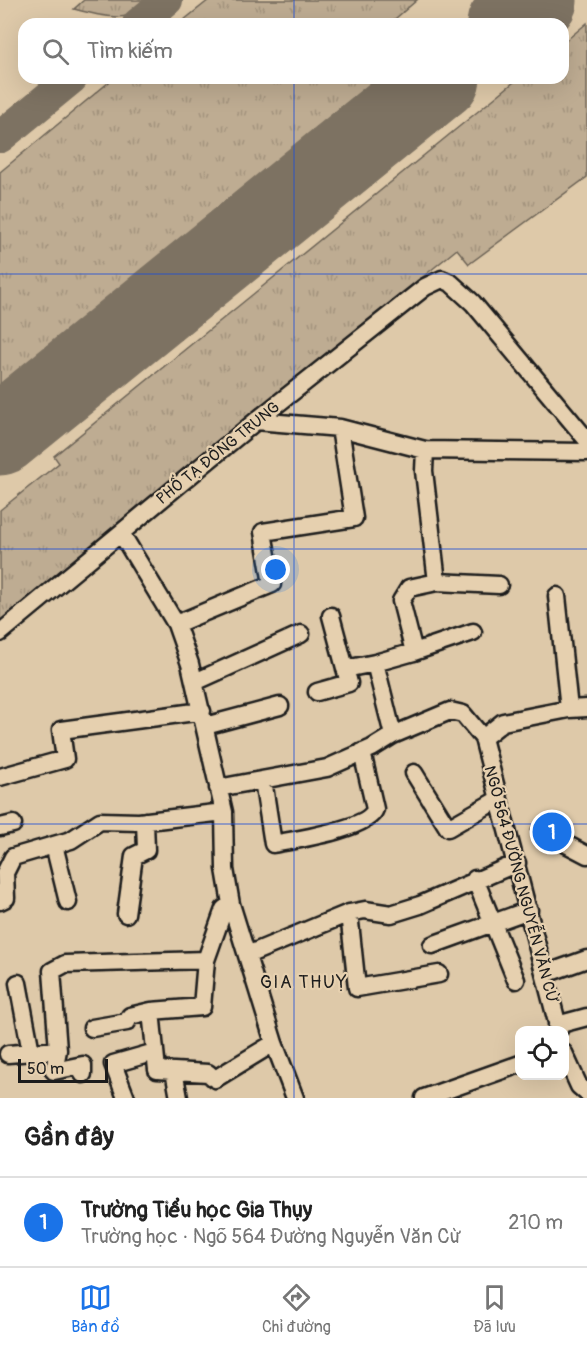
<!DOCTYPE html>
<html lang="vi">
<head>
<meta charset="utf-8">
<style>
	:root { --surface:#fff; --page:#f6f6f6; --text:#222; --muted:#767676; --line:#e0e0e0; --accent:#1a73e8 }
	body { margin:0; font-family:Pangolin,sans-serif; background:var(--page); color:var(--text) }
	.controls { position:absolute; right:18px; bottom:18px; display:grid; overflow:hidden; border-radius:12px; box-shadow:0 6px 24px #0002 }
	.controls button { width:54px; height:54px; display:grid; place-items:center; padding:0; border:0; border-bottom:2px solid var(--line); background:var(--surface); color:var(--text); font:30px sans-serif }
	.scale { position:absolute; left:18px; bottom:15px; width:90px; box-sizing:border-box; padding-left:6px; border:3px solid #1c1c1c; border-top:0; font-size:16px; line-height:21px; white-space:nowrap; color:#1c1c1c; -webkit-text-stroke:4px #e6d0af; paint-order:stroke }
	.you { position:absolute; left:276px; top:570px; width:21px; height:21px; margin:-15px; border:4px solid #fff; border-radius:50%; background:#1a73e8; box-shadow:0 0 0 9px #1a73e833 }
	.badge { display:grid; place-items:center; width:39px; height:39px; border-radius:50%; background:var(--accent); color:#fff; font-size:20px; font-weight:700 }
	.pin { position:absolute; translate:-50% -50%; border:3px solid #fff; box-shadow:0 2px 6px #0006 }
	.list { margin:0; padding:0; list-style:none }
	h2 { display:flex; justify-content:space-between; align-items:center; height:78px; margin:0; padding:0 24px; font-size:26px }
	h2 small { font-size:20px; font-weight:400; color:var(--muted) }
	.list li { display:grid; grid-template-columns:39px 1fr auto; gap:18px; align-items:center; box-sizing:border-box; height:90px; padding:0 24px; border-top:2px solid var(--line) }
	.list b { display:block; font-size:22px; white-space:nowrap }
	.list p { margin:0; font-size:20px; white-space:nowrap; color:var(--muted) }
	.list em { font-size:20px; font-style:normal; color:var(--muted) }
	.icon { flex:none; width:33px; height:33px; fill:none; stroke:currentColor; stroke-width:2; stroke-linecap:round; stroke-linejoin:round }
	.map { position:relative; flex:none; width:587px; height:1098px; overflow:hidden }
	.search { position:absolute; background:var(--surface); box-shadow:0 6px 24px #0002; left:18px; right:18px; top:18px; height:66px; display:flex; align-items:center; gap:15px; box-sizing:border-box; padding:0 21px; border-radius:18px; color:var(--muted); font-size:22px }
	.sheet { height:168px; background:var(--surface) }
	nav { display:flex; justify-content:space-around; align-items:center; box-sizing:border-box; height:84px; border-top:2px solid var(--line); background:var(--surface); font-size:16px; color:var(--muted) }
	nav a { display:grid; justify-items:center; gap:3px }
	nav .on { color:var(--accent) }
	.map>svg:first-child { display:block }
	.grass { fill:url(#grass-tufts); stroke:#6d6457; stroke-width:1.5 }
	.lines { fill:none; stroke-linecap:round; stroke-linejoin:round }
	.taxiway { stroke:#7d7262; stroke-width:32 }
	.runway { stroke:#7d7262; stroke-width:81 }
	.minor-casing { stroke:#1c1c1c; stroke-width:21 }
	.minor { stroke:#e6d0af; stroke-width:16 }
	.grid { fill:none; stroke:#1d4ed8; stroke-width:1.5; stroke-opacity:0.55 }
	.labels { text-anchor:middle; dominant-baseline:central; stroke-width:4.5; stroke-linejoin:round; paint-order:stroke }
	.street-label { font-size:16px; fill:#1c1c1c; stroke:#e6d0af }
	.neighbourhood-label { font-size:18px; letter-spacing:1.5px; fill:#1c1c1c; stroke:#e6d0af }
</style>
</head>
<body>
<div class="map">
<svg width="587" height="1098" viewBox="0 0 587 1098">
	<defs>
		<pattern id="grass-tufts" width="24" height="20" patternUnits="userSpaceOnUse" patternTransform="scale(1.5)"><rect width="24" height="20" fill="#beac92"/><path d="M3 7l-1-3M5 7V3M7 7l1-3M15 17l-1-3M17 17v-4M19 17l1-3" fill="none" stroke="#a3937d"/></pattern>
	</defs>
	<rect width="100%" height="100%" fill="#dec9a9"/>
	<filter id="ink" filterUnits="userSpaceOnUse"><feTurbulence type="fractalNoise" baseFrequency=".0167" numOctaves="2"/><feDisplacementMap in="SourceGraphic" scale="12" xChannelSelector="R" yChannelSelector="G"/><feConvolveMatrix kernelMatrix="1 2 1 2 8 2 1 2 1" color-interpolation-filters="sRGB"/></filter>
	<g filter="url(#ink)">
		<path class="grass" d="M84,0H159C131,24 108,18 74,9Z
			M209,0H417L389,24H179Z
			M587,23V177L469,264L457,249L0,622V510L59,463L54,456L519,78H563V43Z
			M114,78H384L0,389V172Z"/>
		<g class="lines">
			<path class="taxiway" d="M138,24L167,0
				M0,137L72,78
				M0,420L34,407"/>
			<path class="runway" d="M507,24L537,0
				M0,435L440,78"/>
			<g class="minor-casing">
				<path id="minor" d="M256,421L340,428L425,450L587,452
					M121,533L176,624L190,664L224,812L225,869L231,904L274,1043L295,1098
					M437,582L499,585
					M557,596L569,709
					M176,624L272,584L263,532L354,518L340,428
					M0,633L256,421L425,287L442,279L451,283L473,303L587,440
					M414,652L473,632
					M345,669L375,663
					M195,682L301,634
					M317,692L349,683L331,616
					M205,726L280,706
					M393,735L375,663L414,652L401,601L409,588L437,582L424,471L425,450
					M483,738L503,722L569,709L587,708
					M414,773L448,828L497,800
					M0,777L65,759L61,730L202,711
					M263,780L273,844C294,840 369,829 375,809L362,752
					M218,788L327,768L372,748L393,735L450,711L463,714L483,738L559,1030
					M0,827L13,824
					M541,831L587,855
					M54,845L68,902
					M475,879L516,980
					M0,901L6,898L5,873L13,857L71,840L100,821L139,822L224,812
					M349,913L357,988L439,974
					M126,914L134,856L146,850L145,821
					M432,945L529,910
					M247,955L349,913L365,910L391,914L420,905L517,863
					M545,974L587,959
					M18,983L31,1052
					M151,1011L157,1070L208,1073L215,1079L274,1043
					M557,1025L587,1017
					M92,1028L127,1022L130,1016L151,1011L202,1007L206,960
					M58,1050L54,1071L83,1065V1074
					M564,1053L579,1086L587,1093
					M8,1054L58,1050L52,971L65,964L206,960L224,909L231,904
					M174,1071L179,1098
					M126,1098L113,1064L155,1052
					M424,1098L520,1064"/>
			</g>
			<use href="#minor" class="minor"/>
		</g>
	</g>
	<path class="grid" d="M294,0V24M294,78V1098M0,274H587M0,549H587M0,824H587"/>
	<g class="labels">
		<g class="street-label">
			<text transform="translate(218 453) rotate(-39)">PHỐ TẠ ĐÔNG TRUNG</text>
			<text transform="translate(521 885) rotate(75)">NGÕ 564 ĐƯỜNG NGUYỄN VĂN CỪ</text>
		</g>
		<g class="neighbourhood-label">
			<text x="304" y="982">GIA THUỴ</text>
		</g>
	</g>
</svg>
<div class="controls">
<button><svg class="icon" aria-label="locate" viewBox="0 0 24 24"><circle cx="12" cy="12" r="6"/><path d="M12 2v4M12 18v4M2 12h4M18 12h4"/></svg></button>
</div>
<div class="scale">50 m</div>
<div class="you"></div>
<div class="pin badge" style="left:552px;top:832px">1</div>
<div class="search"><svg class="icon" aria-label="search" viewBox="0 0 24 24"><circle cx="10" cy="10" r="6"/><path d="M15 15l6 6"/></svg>Tìm kiếm</div>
</div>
<section class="sheet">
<h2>Gần đây<small></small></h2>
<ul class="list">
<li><span class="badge">1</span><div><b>Trường Tiểu học Gia Thụy</b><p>Trường học · Ngõ 564 Đường Nguyễn Văn Cừ</p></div><em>210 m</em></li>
</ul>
</section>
<nav>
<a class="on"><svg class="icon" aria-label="map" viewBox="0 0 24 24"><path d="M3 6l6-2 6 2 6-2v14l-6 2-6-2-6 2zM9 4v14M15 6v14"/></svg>Bản đồ</a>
<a><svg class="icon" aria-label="directions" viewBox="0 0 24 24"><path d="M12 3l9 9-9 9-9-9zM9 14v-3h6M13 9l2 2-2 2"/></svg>Chỉ đường</a>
<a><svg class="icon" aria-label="saved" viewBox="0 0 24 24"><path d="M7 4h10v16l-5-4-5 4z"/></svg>Đã lưu</a>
</nav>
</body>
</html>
